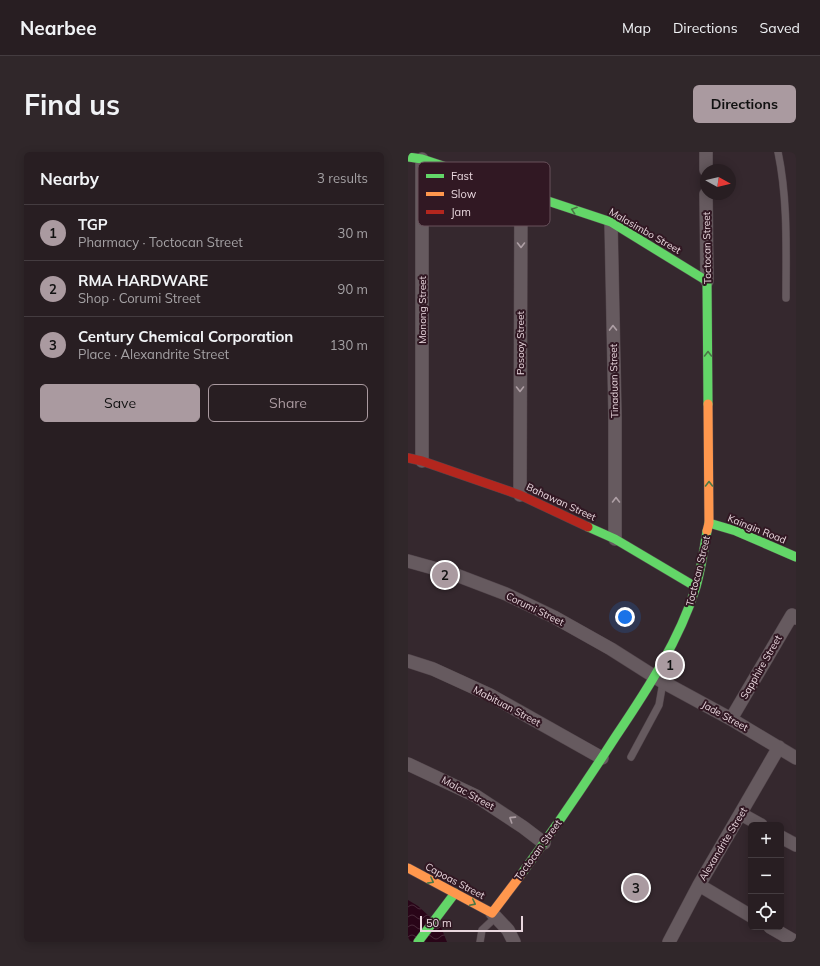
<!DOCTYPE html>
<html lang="en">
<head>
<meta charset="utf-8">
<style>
	:root { --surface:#281e22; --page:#30272a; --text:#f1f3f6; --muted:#a5a2a5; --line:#443c40; --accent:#aa9aa0 }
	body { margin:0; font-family:Mulish,sans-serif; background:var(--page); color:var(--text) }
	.controls { position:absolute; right:12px; bottom:12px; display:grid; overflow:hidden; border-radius:6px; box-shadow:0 2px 10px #0003 }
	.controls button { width:36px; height:36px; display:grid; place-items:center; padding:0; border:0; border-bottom:1px solid var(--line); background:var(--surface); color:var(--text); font:20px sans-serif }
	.compass { position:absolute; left:292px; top:12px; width:36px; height:36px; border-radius:50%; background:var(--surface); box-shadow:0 2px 10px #0003; rotate:98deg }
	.scale { position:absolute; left:12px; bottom:10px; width:103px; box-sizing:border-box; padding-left:4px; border:2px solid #e9d7de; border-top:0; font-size:11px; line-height:14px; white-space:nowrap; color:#e9d7de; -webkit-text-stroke:3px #311823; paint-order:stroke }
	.you { position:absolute; left:217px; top:465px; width:14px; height:14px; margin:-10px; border:3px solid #fff; border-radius:50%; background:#1a73e8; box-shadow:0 0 0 6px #1a73e833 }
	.badge { display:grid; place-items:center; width:26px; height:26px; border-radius:50%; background:var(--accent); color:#111; font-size:13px; font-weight:700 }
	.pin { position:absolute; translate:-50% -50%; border:2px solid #fff; box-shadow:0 1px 4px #0006 }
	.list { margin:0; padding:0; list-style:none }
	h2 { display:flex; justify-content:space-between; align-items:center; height:52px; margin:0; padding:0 16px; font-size:17px }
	h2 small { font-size:13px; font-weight:400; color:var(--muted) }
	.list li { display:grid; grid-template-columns:26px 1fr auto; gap:12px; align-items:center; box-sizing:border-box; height:56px; padding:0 16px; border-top:1px solid var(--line) }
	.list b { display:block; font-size:15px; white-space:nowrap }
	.list p { margin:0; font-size:13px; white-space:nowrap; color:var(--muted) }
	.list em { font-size:13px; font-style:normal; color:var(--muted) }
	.actions { display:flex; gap:8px; padding:12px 16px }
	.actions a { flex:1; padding:9px 0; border:1px solid var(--accent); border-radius:6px; text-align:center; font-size:14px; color:var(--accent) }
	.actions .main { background:var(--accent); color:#111 }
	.icon { flex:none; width:22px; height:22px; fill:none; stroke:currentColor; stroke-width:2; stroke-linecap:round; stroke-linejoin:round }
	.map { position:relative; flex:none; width:388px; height:790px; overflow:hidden; border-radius:6px }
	header { display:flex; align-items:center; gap:24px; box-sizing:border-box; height:56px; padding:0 20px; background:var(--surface); border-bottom:1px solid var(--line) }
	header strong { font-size:19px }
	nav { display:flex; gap:22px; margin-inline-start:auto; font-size:14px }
	.intro { display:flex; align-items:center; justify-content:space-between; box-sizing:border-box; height:96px; padding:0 24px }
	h1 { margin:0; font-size:28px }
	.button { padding:10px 18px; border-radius:6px; background:var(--accent); color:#111; font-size:14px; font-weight:700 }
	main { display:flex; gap:24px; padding:0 24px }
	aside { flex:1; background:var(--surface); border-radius:6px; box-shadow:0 2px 10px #0003 }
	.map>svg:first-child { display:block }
	.water { fill:url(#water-waves) }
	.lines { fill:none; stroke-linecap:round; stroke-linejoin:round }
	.lane-casing { stroke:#51444a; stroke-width:8 }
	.street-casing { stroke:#51444a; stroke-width:14 }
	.fast-casing { stroke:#51444a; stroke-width:10 }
	.slow-casing { stroke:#51444a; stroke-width:10 }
	.jam-casing { stroke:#51444a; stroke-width:10 }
	.lane { stroke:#665a5f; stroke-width:7 }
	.street { stroke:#665a5f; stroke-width:13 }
	.fast { stroke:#63d668; stroke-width:9 }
	.slow { stroke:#ff974d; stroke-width:9 }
	.jam { stroke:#b3261e; stroke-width:9 }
	.oneway { stroke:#4a7746 }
	.oneway2 { stroke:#ae9fa5 }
	.labels { text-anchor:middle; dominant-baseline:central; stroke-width:4; stroke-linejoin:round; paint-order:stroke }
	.street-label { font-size:10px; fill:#e9d7de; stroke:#311823 }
	.key { fill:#311823; stroke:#68515b; stroke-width:1 }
	.key-label { font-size:11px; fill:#e9d7de }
</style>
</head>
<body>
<header>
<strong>Nearbee</strong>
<nav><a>Map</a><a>Directions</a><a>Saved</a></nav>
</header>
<div class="intro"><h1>Find us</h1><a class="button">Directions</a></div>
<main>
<aside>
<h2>Nearby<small>3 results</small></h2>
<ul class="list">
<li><span class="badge">1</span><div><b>TGP</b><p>Pharmacy · Toctocan Street</p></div><em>30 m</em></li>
<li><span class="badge">2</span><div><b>RMA HARDWARE</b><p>Shop · Corumi Street</p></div><em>90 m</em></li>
<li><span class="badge">3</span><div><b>Century Chemical Corporation</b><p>Place · Alexandrite Street</p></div><em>130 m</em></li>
</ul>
<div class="actions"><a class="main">Save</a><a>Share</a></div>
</aside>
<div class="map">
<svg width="388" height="790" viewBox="0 0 388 790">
	<defs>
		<pattern id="water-waves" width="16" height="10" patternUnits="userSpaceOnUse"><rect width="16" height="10" fill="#290518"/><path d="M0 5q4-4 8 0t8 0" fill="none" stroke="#482939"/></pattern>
	</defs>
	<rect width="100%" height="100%" fill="#35282e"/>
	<path class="water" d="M0,748L10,754L33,775L39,790H0Z"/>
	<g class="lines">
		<g class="lane-casing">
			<path id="lane" d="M370,0C380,48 378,97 378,146
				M223,605L251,553L255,530
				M72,790L74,778L88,765"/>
		</g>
		<g class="street-casing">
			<path id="street" d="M298,0V18
				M14,7V309
				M298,42L299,129
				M203,70L207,263V387
				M112,343L113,40
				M0,409L43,421L98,442L146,465L203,497L255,530L323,567L388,606
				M0,509L25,517L82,543L194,606
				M323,567L384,463L388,466
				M0,612L68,644L115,675L136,691
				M333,662L353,673
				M373,685L388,693
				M291,733L343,764
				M84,761L100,778L106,790
				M362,775L388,790
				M261,790L291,733L371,595"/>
		</g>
		<g class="fast-casing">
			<path id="fast" d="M0,5L14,7L203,70L299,129L300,252
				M301,371L328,379L388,405
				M180,375L207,387L288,435
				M112,724C145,679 177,632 208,584C239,538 271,489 288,435C293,417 296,398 299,379
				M10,790L47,741"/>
		</g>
		<g class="slow-casing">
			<path id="slow" d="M299,379L301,371L300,252
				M0,716L84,761L112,724"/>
		</g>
		<g class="jam-casing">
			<path id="jam" d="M0,306L14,309L112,343L180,375"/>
		</g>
		<use href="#lane" class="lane"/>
		<use href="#street" class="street"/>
		<use href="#fast" class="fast"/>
		<use href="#slow" class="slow"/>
		<use href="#jam" class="jam"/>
	</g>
	<defs><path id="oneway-chevron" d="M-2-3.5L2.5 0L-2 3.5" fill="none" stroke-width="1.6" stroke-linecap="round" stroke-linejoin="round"/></defs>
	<g class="oneway">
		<use href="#oneway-chevron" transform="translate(166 58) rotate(-161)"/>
		<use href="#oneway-chevron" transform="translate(300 202) rotate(-90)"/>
		<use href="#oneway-chevron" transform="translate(301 332) rotate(-90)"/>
		<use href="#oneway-chevron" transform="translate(23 729) rotate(28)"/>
		<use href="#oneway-chevron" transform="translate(65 751) rotate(27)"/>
	</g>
	<g class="oneway2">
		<use href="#oneway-chevron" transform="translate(113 93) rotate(90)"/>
		<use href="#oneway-chevron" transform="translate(205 176) rotate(-91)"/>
		<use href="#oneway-chevron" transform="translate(112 237) rotate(90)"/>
		<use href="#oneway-chevron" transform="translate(208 348) rotate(-90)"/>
		<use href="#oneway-chevron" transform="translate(104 667) rotate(-147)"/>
	</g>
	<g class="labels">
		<g class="street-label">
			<text transform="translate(237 79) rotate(30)">Malasimbo Street</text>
			<text transform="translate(299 96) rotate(-91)">Toctocan Street</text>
			<text transform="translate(14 158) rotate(-90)">Monong Street</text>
			<text transform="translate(112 191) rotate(-90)">Posooy Street</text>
			<text transform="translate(206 229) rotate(-91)">Tinaduan Street</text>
			<text transform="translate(153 350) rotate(25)">Bahawan Street</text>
			<text transform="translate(349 377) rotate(22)">Kaingin Road</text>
			<text transform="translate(290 419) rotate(-76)">Toctocan Street</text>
			<text transform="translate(127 457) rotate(26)">Corumi Street</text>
			<text transform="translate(353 515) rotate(-60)">Sapphire Street</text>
			<text transform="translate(99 554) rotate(28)">Mabituan Street</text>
			<text transform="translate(317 564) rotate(29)">Jade Street</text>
			<text transform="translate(60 641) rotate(29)">Malac Street</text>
			<text transform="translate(315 692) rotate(-59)">Alexandrite Street</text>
			<text transform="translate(130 698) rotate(-54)">Toctocan Street</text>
			<text transform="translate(47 729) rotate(28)">Capoas Street</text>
		</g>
	</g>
	<rect x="10" y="10" width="132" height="64" rx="6" class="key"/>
	<rect x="18" y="22" width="18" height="4" fill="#63d668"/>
	<rect x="18" y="40" width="18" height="4" fill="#ff974d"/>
	<rect x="18" y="58" width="18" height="4" fill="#b3261e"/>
	<g class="key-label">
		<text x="43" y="28">Fast</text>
		<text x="43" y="46">Slow</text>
		<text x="43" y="64">Jam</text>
	</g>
</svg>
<div class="controls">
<button>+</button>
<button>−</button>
<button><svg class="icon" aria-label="locate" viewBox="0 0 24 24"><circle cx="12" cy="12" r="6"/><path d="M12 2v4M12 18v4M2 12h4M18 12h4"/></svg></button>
</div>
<svg class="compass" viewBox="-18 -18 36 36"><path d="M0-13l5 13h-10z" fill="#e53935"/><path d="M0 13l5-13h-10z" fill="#a5a2a5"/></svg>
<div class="scale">50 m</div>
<div class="you"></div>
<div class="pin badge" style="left:262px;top:513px">1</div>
<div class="pin badge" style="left:37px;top:423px">2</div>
<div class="pin badge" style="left:228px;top:736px">3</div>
</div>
</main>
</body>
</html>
